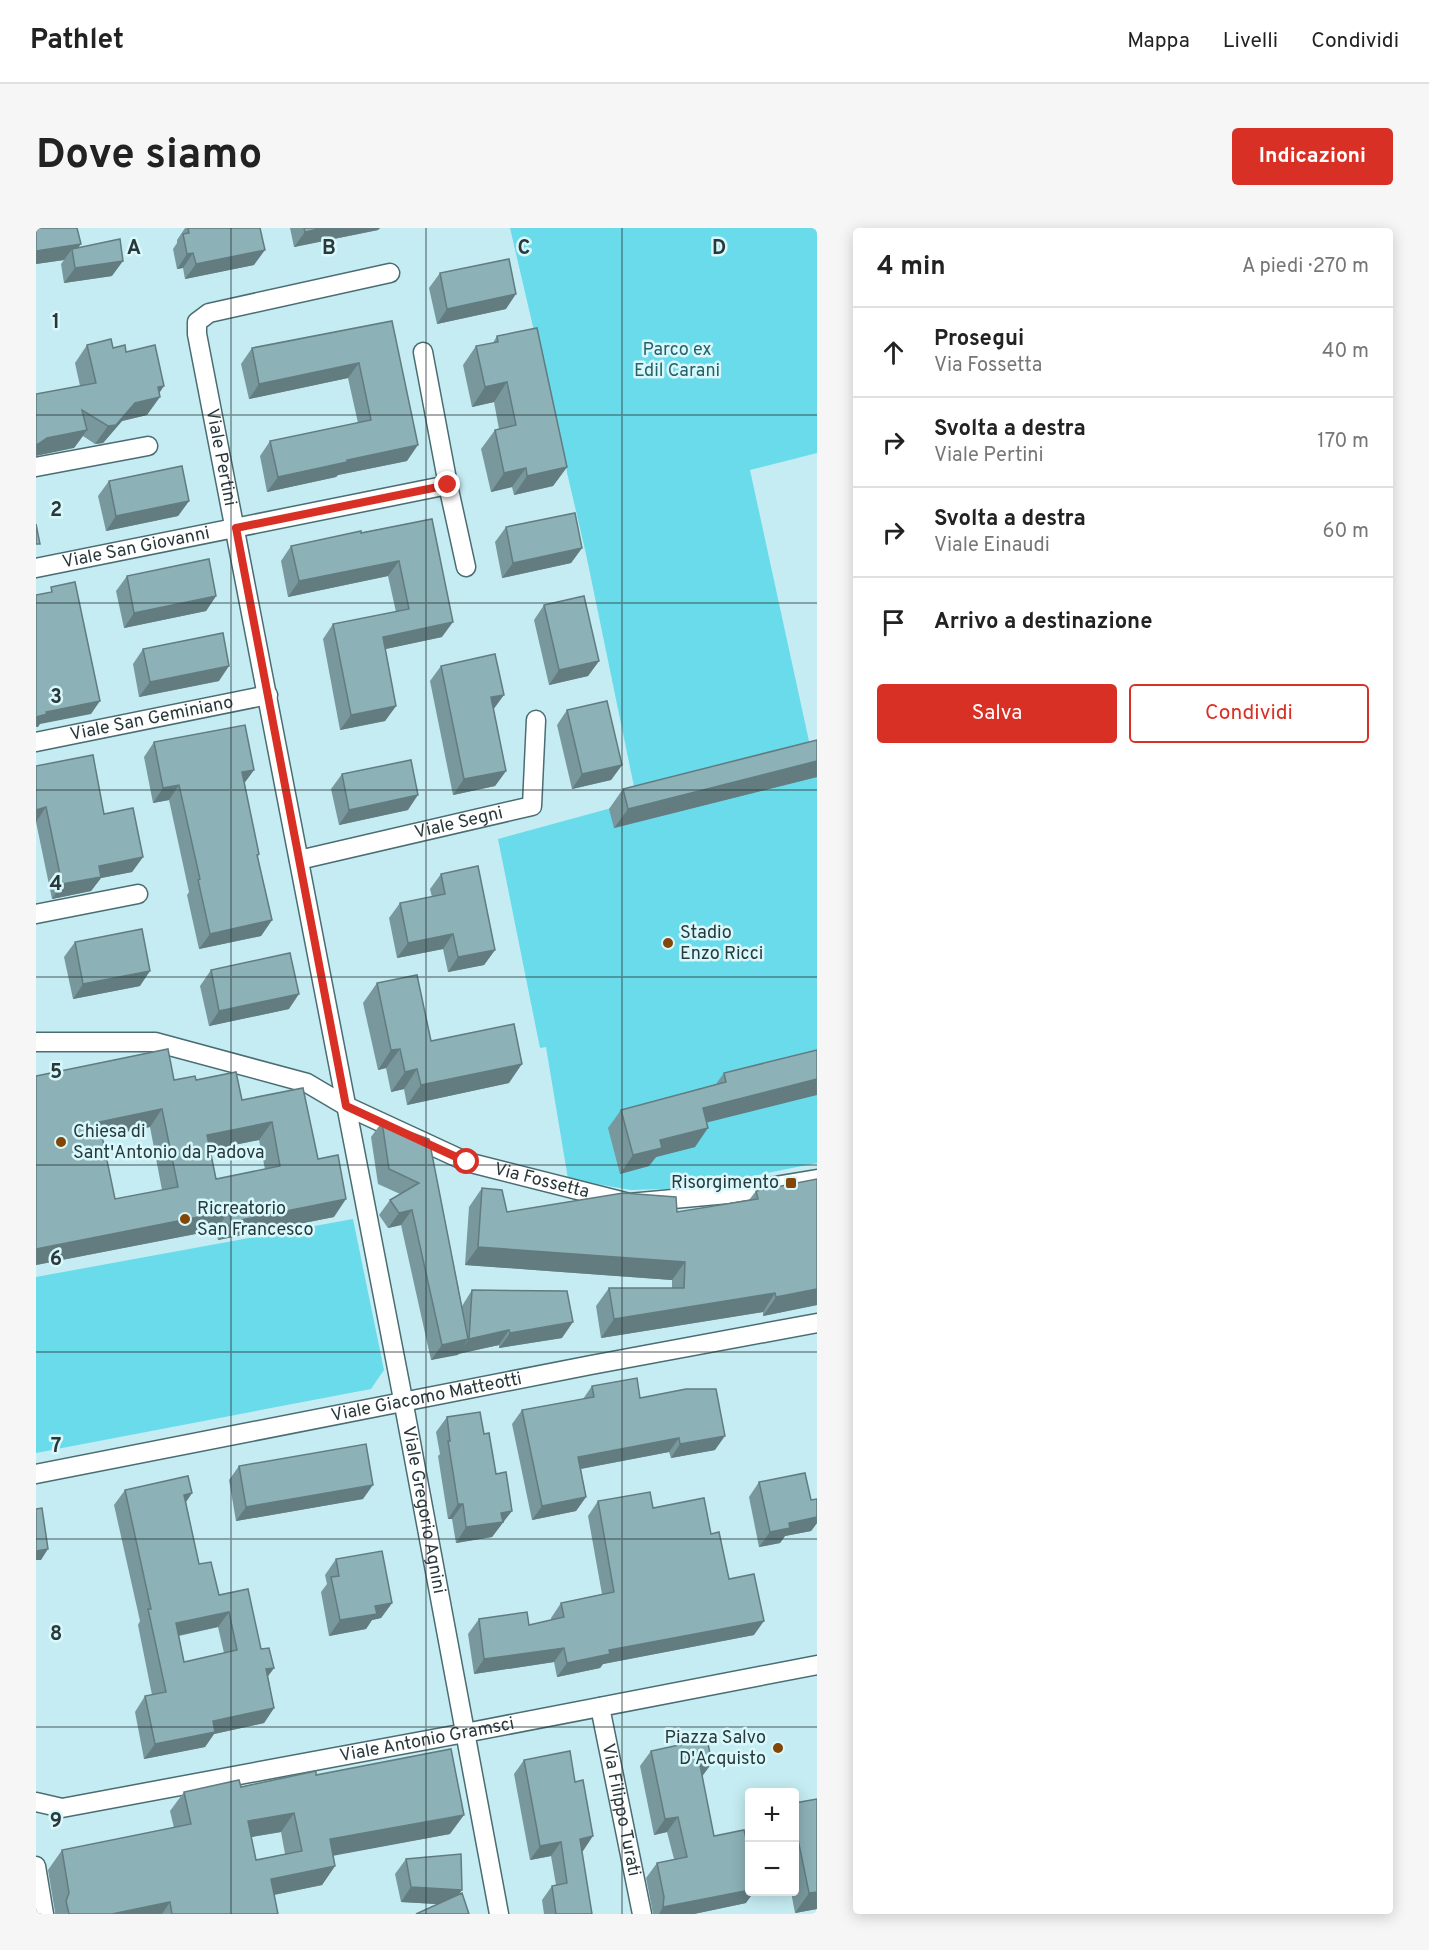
<!DOCTYPE html>
<html lang="it">
<head>
<meta charset="utf-8">
<style>
	:root { --surface:#fff; --page:#f6f6f6; --text:#222; --muted:#767676; --line:#e0e0e0; --accent:#d93025 }
	body { margin:0; font-family:Overpass,sans-serif; background:var(--page); color:var(--text) }
	.controls { position:absolute; right:18px; bottom:18px; display:grid; overflow:hidden; border-radius:6px; box-shadow:0 3px 15px #0003 }
	.controls button { width:54px; height:54px; display:grid; place-items:center; padding:0; border:0; border-bottom:2px solid var(--line); background:var(--surface); color:var(--text); font:30px sans-serif }
	.stop { position:absolute; width:18px; height:18px; margin:-14px; border:4px solid #d93025; border-radius:50%; background:#fff }
	.stop.end { background:#d93025; border-color:#fff; box-shadow:0 2px 6px #0008 }
	.list { margin:0; padding:0; list-style:none }
	h2 { display:flex; justify-content:space-between; align-items:center; height:78px; margin:0; padding:0 24px; font-size:26px }
	h2 small { font-size:20px; font-weight:400; color:var(--muted) }
	.list li { display:grid; grid-template-columns:39px 1fr auto; gap:18px; align-items:center; box-sizing:border-box; height:90px; padding:0 24px; border-top:2px solid var(--line) }
	.list b { display:block; font-size:22px; white-space:nowrap }
	.list p { margin:0; font-size:20px; white-space:nowrap; color:var(--muted) }
	.list em { font-size:20px; font-style:normal; color:var(--muted) }
	.actions { display:flex; gap:12px; padding:18px 24px }
	.actions a { flex:1; padding:14px 0; border:2px solid var(--accent); border-radius:6px; text-align:center; font-size:21px; color:var(--accent) }
	.actions .main { background:var(--accent); color:#fff }
	.icon { flex:none; width:33px; height:33px; fill:none; stroke:currentColor; stroke-width:2; stroke-linecap:round; stroke-linejoin:round }
	.map { position:relative; flex:none; width:781px; height:1686px; overflow:hidden; border-radius:6px }
	header { display:flex; align-items:center; gap:36px; box-sizing:border-box; height:84px; padding:0 30px; background:var(--surface); border-bottom:2px solid var(--line) }
	header strong { font-size:28px }
	nav { display:flex; gap:33px; margin-inline-start:auto; font-size:21px }
	.intro { display:flex; align-items:center; justify-content:space-between; box-sizing:border-box; height:144px; padding:0 36px }
	h1 { margin:0; font-size:42px }
	.button { padding:15px 27px; border-radius:6px; background:var(--accent); color:#fff; font-size:21px; font-weight:700 }
	main { display:flex; gap:36px; padding:0 36px }
	aside { flex:1; background:var(--surface); border-radius:6px; box-shadow:0 3px 15px #0003 }
	.map>svg:first-child { display:block }
	.green { fill:#69dbea }
	.lines { fill:none; stroke-linecap:round; stroke-linejoin:round }
	.street-casing { stroke:#4a6d72; stroke-width:21 }
	.street { stroke:#fff; stroke-width:18 }
	.wall { fill:#78989d; fill-rule:evenodd }
	.shaded-wall { fill:#627c80 }
	.building { fill:#8cb1b7; stroke:#627c80; stroke-width:1.5; fill-rule:evenodd }
	.route { stroke:#d93025; stroke-width:8 }
	.grid { fill:none; stroke:#29393b; stroke-width:1.5; stroke-opacity:0.55 }
	.poi-dot { fill:#844607; stroke:#d8f8fc; stroke-width:2 }
	.labels { text-anchor:middle; dominant-baseline:central; stroke-width:5; stroke-linejoin:round; paint-order:stroke }
	.park-label { font-size:18px; fill:#26626a; stroke:#d8f8fc }
	.street-label { font-size:18px; fill:#29393b; stroke:#d8f8fc }
	.poi-label { font-size:18px; fill:#29393b; stroke:#d8f8fc; text-anchor:start }
	.grid-label { font-size:20px; text-anchor:middle; font-weight:bold; fill:#29393b; stroke:#d8f8fc; stroke-width:5; stroke-linejoin:round; paint-order:stroke }
</style>
</head>
<body>
<header>
<strong>Pathlet</strong>
<nav><a>Mappa</a><a>Livelli</a><a>Condividi</a></nav>
</header>
<div class="intro"><h1>Dove siamo</h1><a class="button">Indicazioni</a></div>
<main>
<div class="map">
<svg width="781" height="1686" viewBox="0 0 781 1686">
	<rect width="100%" height="100%" fill="#c5ecf2"/>
	<path class="green" d="M474,0H781V225L714,242L776,527L781,526V935L657,960L595,962L532,951L510,819L504,820L462,611L601,573L550,326Z
		M317,991L348,1142L335,1161L0,1225V1049Z"/>
	<g class="lines">
		<g class="street-casing">
			<g id="street">
				<path id="s1" d="M354,45L173,85L161,94V106L365,1161L463,1686"/>
				<path d="M387,124L412,257L430,339"/>
				<path d="M0,239L112,218"/>
				<path id="s2" d="M0,340L412,257"/>
				<path id="s3" d="M0,514L232,467"/>
				<path id="s4" d="M263,632L496,578L500,492"/>
				<path d="M0,686L102,666"/>
				<path id="s5" d="M0,814H119L271,855L310,878L431,934L593,975L692,966L781,951"/>
				<path id="s6" d="M0,1246L555,1137L781,1095"/>
				<path id="s7" d="M564,1479L606,1686"/>
				<path id="s8" d="M0,1574L26,1580L429,1505L781,1437"/>
				<path d="M0,1638L8,1686"/>
			</g>
		</g>
		<use href="#street" class="street"/>
	</g>
	<path class="wall" d="M0,0L43,19L76,48L28,55L25,36L28,32L0,36Z
		M149,0H224L218,37L149,51L147,40L141,41L137,21L141,15V12Z
		M254,0H344L342,2L258,19Z
		M404,45L470,81L401,96L393,60Z
		M356,93L371,233L302,247L300,249L231,264L224,228L234,213L322,195L312,150L213,171L205,136L216,120Z
		M461,108L531,239L517,258L478,267L476,259L455,264L445,221L459,202L463,201L458,174L436,179L427,137L440,118L457,115Z
		M51,117L77,120L90,124L123,166L111,187L86,193L67,215L59,216L47,208L38,220L44,158L39,135Z
		M73,253L153,273L142,288L70,303L62,268Z
		M396,291L406,409L349,421L360,478L349,493L304,502L287,411L297,396L360,384L352,348L252,369L245,333L255,318Z
		M470,299L546,320L535,335L466,350L459,314Z
		M91,348L180,368L170,383L88,400L80,363Z
		M508,377L563,433L552,448L513,457L498,392Z
		M107,421L183,453L103,469L97,436Z
		M405,438L470,543L459,558L417,567L394,453Z
		M531,482L586,537L575,552L536,561L521,497Z
		M781,512V549L578,600L573,581L587,561Z
		M118,514L218,542L208,555L223,626L222,629L236,692L225,708L163,721L151,667L153,664L133,572L117,575L108,529Z
		M0,538L68,586L107,629L96,644L65,650L55,663L16,671L0,594Z
		M306,546L372,582L303,597L295,561Z
		M405,646L459,722L448,737L412,744L407,721L361,730L353,690L364,675L396,669L394,661Z
		M39,714L104,758L37,771L28,729Z
		M175,742L253,781L173,798L164,758Z
		M341,755L395,813L473,855L371,877L368,861L355,864L350,840L342,842L327,775Z
		M781,822L670,894L659,919L620,929L613,938L584,946L572,900L585,882L680,856L688,845Z
		M0,848L138,852H160L206,872L267,860L282,931L298,989L182,1012L180,1002L0,1037ZM114,899L126,962L79,971L66,908ZM223,912L229,941L180,951L174,922Z
		M346,894L393,911L426,1078L436,1062L526,1110L463,1120V1117L395,1132L365,997L352,1000L343,987L354,972L364,966L342,956L335,909Z
		M781,951V1077L727,1088V1084L565,1110L560,1078L573,1060H636V1052L429,1037L433,979L446,960L471,984H641L713,972L720,963Z
		M556,1158L604,1170L679,1222L635,1230L633,1224L545,1241L550,1269L540,1283L496,1292L476,1196L486,1182L547,1171Z
		M411,1189L465,1298H464L456,1309L420,1315L416,1291H412L402,1228L404,1226L400,1204Z
		M203,1238L327,1271L200,1293L193,1252Z
		M723,1254L775,1272L781,1271V1295L775,1303L749,1308L744,1315L723,1319L713,1269Z
		M89,1262L156,1265L150,1274L163,1336L183,1367L225,1421L238,1440L232,1448L238,1480L228,1495L178,1506L169,1519L108,1531L99,1484L109,1468L116,1467L102,1397L104,1393L78,1277ZM182,1399L188,1425L148,1434L143,1408Z
		M562,1273L617,1280L675,1306L693,1351L718,1407L567,1436L564,1440L521,1449L518,1434L438,1446L432,1406L443,1391L493,1397L515,1392V1390L525,1375L566,1366L552,1288Z
		M300,1331L356,1375L345,1390L336,1392L330,1401L293,1408L285,1364L291,1356L289,1347Z
		M615,1523L666,1548L678,1608L710,1675L658,1686H617L610,1650L621,1635L638,1631L631,1604L618,1607L604,1538Z
		M488,1532L547,1623H546L556,1686H508L506,1672L516,1658L520,1657L515,1628L494,1632L478,1546Z
		M280,1547L414,1606L297,1627L299,1638L286,1657L238,1667L242,1686H19V1684L12,1642L26,1622L138,1600L134,1583L148,1564L205,1559ZM245,1604L249,1626L220,1632L215,1609Z
		M759,1575L781,1681L759,1685L755,1664H759Z
		M370,1631L402,1676L365,1674L359,1646Z"/>
	<path class="shaded-wall" d="M287,0H344L342,2L258,19L269,4Z
		M45,16L37,27L36,21L28,32L0,36V23Z
		M229,22L218,37L149,51L160,36Z
		M157,25L147,40L141,41L151,26Z
		M87,33L76,48L28,55L39,40Z
		M480,66L470,81L401,96L411,81Z
		M323,135L312,150L213,171L223,156Z
		M471,154L458,174L436,179L449,159Z
		M128,158L120,170L124,169L111,187L86,193L67,215L59,216L72,198L99,175L122,159Z
		M51,202L38,220L0,228V217L11,210Z
		M382,217L371,233L302,247L300,249L231,264L242,249L311,232Z
		M531,239L517,258L478,267L491,248Z
		M490,240L476,259L455,264L468,245Z
		M153,273L142,288L70,303L80,288Z
		M546,320L535,335L466,350L477,335Z
		M363,333L352,348L252,369L263,353Z
		M180,368L170,383L88,400L98,385Z
		M417,394L406,409L336,424L347,409Z
		M563,433L552,448L513,457L523,442Z
		M193,438L183,453L103,469L114,454Z
		M468,467L457,482L455,469Z
		M64,473L55,486L4,496L2,499H0V489L10,484Z
		M360,478L349,493L304,502L315,487Z
		M781,533V549L578,600L592,581Z
		M586,537L575,552L536,561L546,546Z
		M218,542L207,557L206,544Z
		M470,543L459,558L417,567L428,551Z
		M143,557L133,572L117,575L127,560Z
		M382,567L372,582L303,597L313,582Z
		M10,579L0,594V582Z
		M107,629L96,644L65,650L55,663L16,671L26,656L63,638Z
		M236,692L225,708L163,721L174,706Z
		M417,706L407,721L361,730L372,715Z
		M459,722L448,737L412,744L422,729Z
		M114,743L104,758L37,771L47,756Z
		M263,766L253,781L173,798L183,783Z
		M364,821L350,840L342,842L355,822Z
		M486,836L473,855L371,877L385,857Z
		M381,841L368,861L355,864L369,844Z
		M781,851V867L653,899L667,880Z
		M126,881L114,899L50,912L63,894Z
		M236,894L223,912L159,925L171,907Z
		M672,900L659,919L620,929L613,938L584,946L597,927L624,912Z
		M310,971L298,989L182,1012L195,994Z
		M376,982L365,997L352,1000L363,985Z
		M193,983L180,1002L0,1037V1021Z
		M442,1019L649,1034L636,1052L429,1037Z
		M781,1061V1077L727,1088L740,1069Z
		M739,1065L727,1084L565,1110L578,1091Z
		M537,1094L526,1110L463,1120L474,1105Z
		M473,1102L463,1117L422,1126L433,1111Z
		M432,1111L422,1127L395,1132L406,1117Z
		M689,1208L679,1222L635,1230L644,1216Z
		M643,1210L633,1224L533,1243L542,1229Z
		M337,1257L327,1271L200,1293L210,1279Z
		M156,1265L145,1281L148,1267Z
		M550,1269L540,1283L496,1292L506,1278Z
		M422,1276H427L416,1291H412Z
		M476,1283L456,1309L420,1315L430,1299L465,1285Z
		M781,1289V1295L775,1303L749,1308L744,1315L723,1319L734,1304L753,1295Z
		M12,1321L5,1332H0V1323Z
		M356,1375L345,1390L336,1392L330,1401L293,1408L304,1392L339,1378Z
		M193,1384L182,1399L130,1410L140,1395Z
		M728,1393L718,1407L567,1436L564,1440L521,1449L531,1435L573,1422Z
		M528,1420L518,1434L438,1446L448,1431Z
		M238,1440L227,1455L230,1441Z
		M238,1480L228,1495L178,1506L169,1519L108,1531L119,1516L177,1493Z
		M676,1535L665,1550L664,1537Z
		M258,1585L245,1604L198,1612L212,1593Z
		M428,1587L414,1606L280,1631L294,1611Z
		M642,1589L631,1604L618,1607L629,1591Z
		M557,1608L547,1623L534,1625L544,1611Z
		M525,1614L515,1628L494,1632L504,1618Z
		M299,1638L286,1657L222,1670L235,1651Z
		M375,1659L426,1662L416,1677L365,1674Z
		M714,1662V1664H718L710,1675L658,1686H623L627,1679Z
		M781,1664V1681L759,1685L773,1665Z
		M134,1674L126,1686H76Z"/>
	<path class="building" d="M0,0H41L45,16L0,23Z
		M152,0H224L229,22L160,36L157,25L151,26L147,6L153,5Z
		M268,0H287L269,4Z
		M84,11L87,33L39,40L36,21Z
		M473,31L480,66L411,81L404,45Z
		M356,93L382,217L311,232V234L242,249L234,213L335,192L323,135L223,156L216,120Z
		M501,100L531,239L491,248L490,240L468,245L459,202L480,197L471,154L449,159L440,118L462,114L461,108Z
		M75,111L77,120L89,117L90,124L119,117L128,158L122,159L124,169L99,175L80,197L72,198L46,182L51,202L11,210L2,216L0,217V166L60,155L51,117Z
		M146,238L153,273L80,288L73,253Z
		M539,285L546,320L477,335L470,299Z
		M396,291L417,394L347,409L360,478L315,487L297,396L373,381L363,333L263,353L255,318L325,303V305Z
		M0,296L4,316H0Z
		M173,331L180,368L98,385L91,348Z
		M39,354L64,473L10,484L11,486L0,489V367L16,364L15,359Z
		M548,368L563,433L523,442L508,377Z
		M187,405L193,438L114,454L107,421Z
		M459,426L468,467L455,469L470,543L428,551L405,438Z
		M571,473L586,537L546,546L531,482Z
		M209,497L218,542L206,544L223,626L221,627L236,692L174,706L162,652L164,651L143,557L127,560L118,514Z
		M781,512V533L592,581L587,561Z
		M57,527L68,586L97,580L107,629L63,638L65,649L26,656L10,579L0,582V538Z
		M375,532L382,567L313,582L306,546Z
		M442,638L459,722L422,729L417,706L372,715L364,675L409,666L405,646Z
		M106,701L114,743L47,756L39,714Z
		M254,725L263,766L183,783L175,742Z
		M381,747L395,813L478,796L486,836L385,857L381,841L369,844L364,821L355,822L341,755Z
		M132,821L138,852L159,848L160,852L200,844L206,872L267,860L282,931L302,927L310,971L195,994L193,983L0,1021V848ZM126,881L142,959L79,971L63,894ZM236,894L244,938L180,951L171,907Z
		M781,822V851L667,880L672,900L624,912L626,920L597,927L585,882L690,854L688,845Z
		M346,894L393,911L432,1111L406,1117L376,982L363,985L354,972L383,955L353,941Z
		M781,951V1061L740,1069L739,1065L578,1091L573,1060H648L649,1034L442,1019L446,960L466,962L471,984L587,965L640,969L641,984L722,971L720,963Z
		M436,1062L531,1063L537,1094L474,1105L473,1102L433,1111Z
		M601,1150L604,1170L650,1161H680L689,1208L644,1216L643,1210L542,1229L550,1269L506,1278L486,1182L558,1169L556,1158Z
		M444,1184L448,1206L453,1205L460,1246L470,1244L476,1283L465,1285L467,1294L430,1299L427,1276H422L412,1213H414L411,1189Z
		M330,1216L337,1257L210,1279L203,1238Z
		M769,1245L775,1272L781,1271V1289L753,1295L754,1300L734,1304L723,1254Z
		M152,1248L156,1265L148,1267L163,1336L175,1334L183,1367L212,1361L225,1421L233,1420L238,1440L230,1441L238,1480L177,1493L179,1504L119,1516L109,1468L130,1464L112,1381H115L89,1262ZM193,1384L201,1422L148,1434L140,1395Z
		M614,1264L617,1280L668,1270L675,1306L683,1304L693,1351L718,1346L728,1393L573,1422L574,1426L531,1435L528,1420L448,1431L443,1391L491,1384L493,1397L528,1389L525,1375L578,1364L562,1273Z
		M6,1280L12,1321L0,1323V1281Z
		M346,1323L356,1375L339,1378L341,1386L304,1392L295,1349L303,1348L300,1331Z
		M671,1511L676,1535L664,1537L678,1608L708,1602L714,1627V1662L627,1679L628,1669L621,1635L651,1629L642,1589L629,1591L615,1523Z
		M415,1521L428,1587L294,1611L299,1638L235,1651L242,1686H136L134,1674L76,1686H33L30,1673L33,1665L26,1622L155,1596L148,1564L203,1552L205,1559L280,1543V1547ZM258,1585L266,1623L220,1632L212,1593Z
		M534,1523L539,1554L547,1552L557,1608L544,1611L556,1686H520L516,1658L531,1655L525,1614L504,1618L488,1532Z
		M781,1571V1664L773,1665L759,1597V1575Z
		M425,1626L426,1662L375,1659L370,1631Z
		M426,1665L433,1686H380Z"/>
	<g class="lines">
		<path class="route" d="M412,257L200,300L310,878L431,934"/>
	</g>
	<path class="grid" d="M195,0V1686M390,0V1686M586,0V1686M0,187H781M0,375H781M0,562H781M0,749H781M0,937H781M0,1124H781M0,1311H781M0,1499H781"/>
	<g class="poi-dot">
		<circle cx="632" cy="715" r="6"/>
		<circle cx="25" cy="914" r="6"/>
		<rect x="749" y="949" width="12" height="12" rx="3"/>
		<circle cx="149" cy="991" r="6"/>
		<circle cx="742" cy="1520" r="6"/>
	</g>
	<g class="labels">
		<g class="park-label">
			<text x="641" y="122">Parco ex<tspan x="641" dy="21">Edil Carani</tspan></text>
		</g>
		<g class="street-label">
			<text stroke="none"><textPath href="#s1" startOffset="338">Viale Pertini</textPath></text>
			<text stroke="none"><textPath href="#s2" startOffset="102">Viale San Giovanni</textPath></text>
			<text stroke="none"><textPath href="#s3" startOffset="118">Viale San Geminiano</textPath></text>
			<text stroke="none"><textPath href="#s4" startOffset="164">Viale Segni</textPath></text>
			<text stroke="none"><textPath href="#s5" startOffset="532">Via Fossetta</textPath></text>
			<text stroke="none"><textPath href="#s6" startOffset="398">Viale Giacomo Matteotti</textPath></text>
			<text stroke="none"><textPath href="#s1" startOffset="1410">Viale Gregorio Agnini</textPath></text>
			<text stroke="none"><textPath href="#s8" startOffset="398">Viale Antonio Gramsci</textPath></text>
			<text stroke="none"><textPath href="#s7" startOffset="105">Via Filippo Turati</textPath></text>
		</g>
		<g class="poi-label">
			<text x="644" y="705">Stadio<tspan x="644" dy="21">Enzo Ricci</tspan></text>
			<text x="37" y="904">Chiesa di<tspan x="37" dy="21">Sant'Antonio da Padova</tspan></text>
			<text x="743" y="955" text-anchor="end">Risorgimento</text>
			<text x="161" y="981">Ricreatorio<tspan x="161" dy="21">San Francesco</tspan></text>
			<text x="730" y="1510" text-anchor="end">Piazza Salvo<tspan x="730" dy="21">D'Acquisto</tspan></text>
		</g>
	</g>
	<g class="grid-label">
		<text x="98" y="26">A</text>
		<text x="293" y="26">B</text>
		<text x="488" y="26">C</text>
		<text x="683" y="26">D</text>
		<text x="20" y="100">1</text>
		<text x="20" y="288">2</text>
		<text x="20" y="475">3</text>
		<text x="20" y="662">4</text>
		<text x="20" y="850">5</text>
		<text x="20" y="1037">6</text>
		<text x="20" y="1224">7</text>
		<text x="20" y="1412">8</text>
		<text x="20" y="1599">9</text>
	</g>
</svg>
<div class="controls">
<button>+</button>
<button>−</button>
</div>
<div class="stop" style="left:431px;top:934px"></div>
<div class="stop end" style="left:412px;top:257px"></div>
</div>
<aside>
<h2>4 min<small>A piedi · 270 m</small></h2>
<ul class="list">
<li><svg class="icon" aria-label="ahead" viewBox="0 0 24 24"><path d="M12 20V5M6 11l6-6 6 6"/></svg><div><b>Prosegui</b><p>Via Fossetta</p></div><em>40 m</em></li>
<li><svg class="icon" aria-label="right" viewBox="0 0 24 24"><path d="M7 20v-9h11M14 6l5 5-5 5"/></svg><div><b>Svolta a destra</b><p>Viale Pertini</p></div><em>170 m</em></li>
<li><svg class="icon" aria-label="right" viewBox="0 0 24 24"><path d="M7 20v-9h11M14 6l5 5-5 5"/></svg><div><b>Svolta a destra</b><p>Viale Einaudi</p></div><em>60 m</em></li>
<li><svg class="icon" aria-label="arrive" viewBox="0 0 24 24"><path d="M6 21V4h12l-3 4 3 4H6"/></svg><div><b>Arrivo a destinazione</b></div></li>
</ul>
<div class="actions"><a class="main">Salva</a><a>Condividi</a></div>
</aside>
</main>
</body>
</html>
